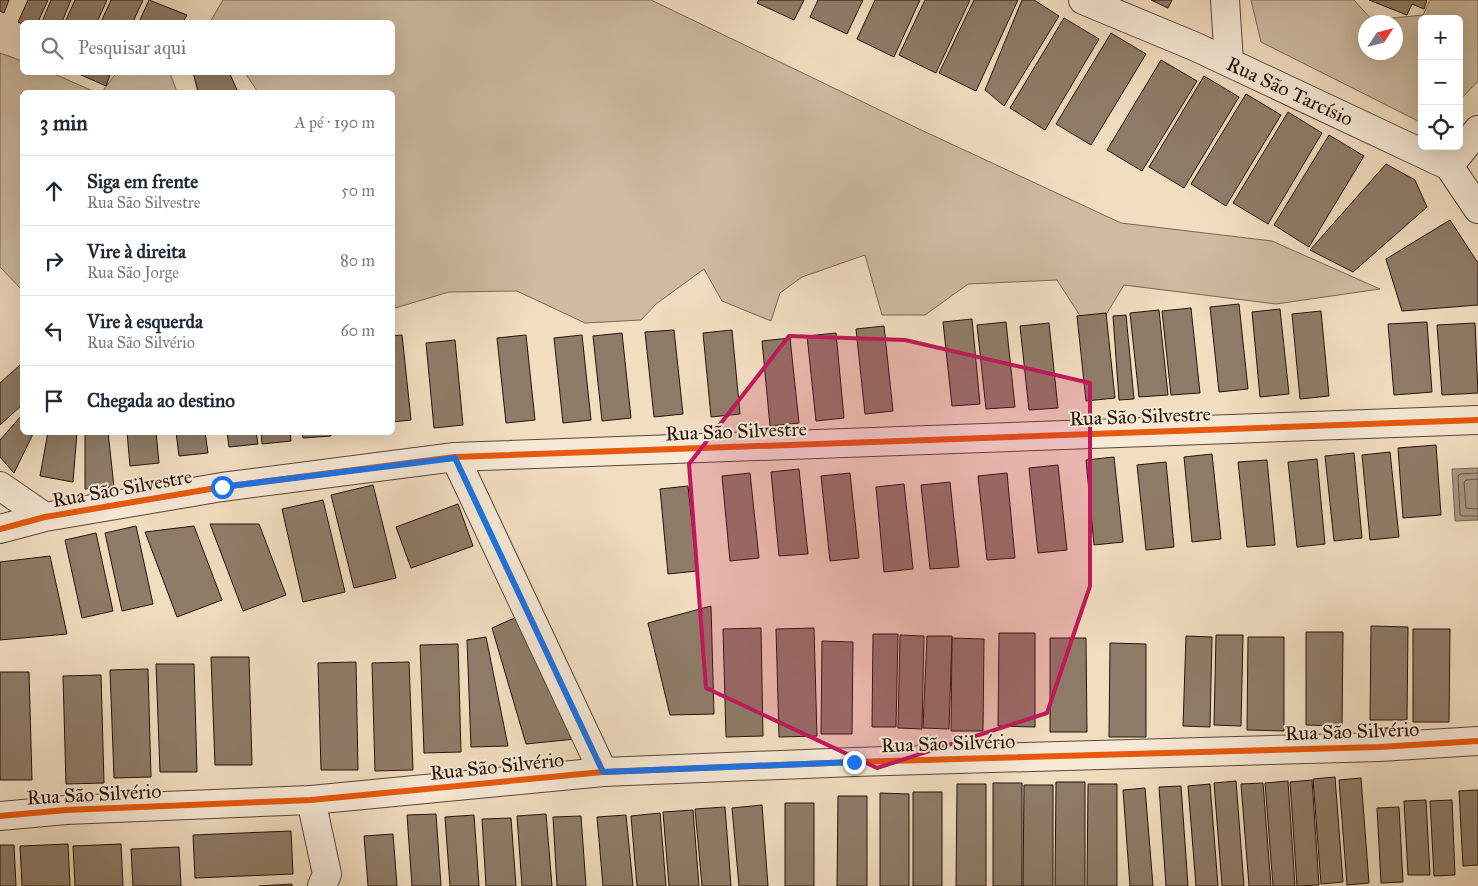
<!DOCTYPE html>
<html lang="pt">
<head>
<meta charset="utf-8">
<style>
	:root { --surface:#fff; --page:#f2f2f3; --text:#1f2937; --muted:#747a83; --line:#e0e1e3 }
	body { margin:0; font-family:"IM FELL Great Primer",serif; background:var(--page); color:var(--text) }
	.controls { position:absolute; right:15px; top:15px; display:grid; overflow:hidden; border-radius:8px; box-shadow:0 5px 20px #0002 }
	.controls button { width:45px; height:45px; display:grid; place-items:center; padding:0; border:0; border-bottom:1px solid var(--line); background:var(--surface); color:var(--text); font:25px sans-serif }
	.compass { position:absolute; left:1358px; top:15px; width:45px; height:45px; border-radius:50%; background:var(--surface); box-shadow:0 5px 20px #0002; rotate:54deg }
	.stop { position:absolute; width:15px; height:15px; margin:-11px; border:4px solid #1a73e8; border-radius:50%; background:#fff }
	.stop.end { background:#1a73e8; border-color:#fff; box-shadow:0 1px 5px #0008 }
	.list { margin:0; padding:0; list-style:none }
	h2 { display:flex; justify-content:space-between; align-items:center; height:65px; margin:0; padding:0 20px; font-size:21px }
	h2 small { font-size:16px; font-weight:400; color:var(--muted) }
	.list li { display:grid; grid-template-columns:32px 1fr auto; gap:15px; align-items:center; box-sizing:border-box; height:70px; padding:0 20px; border-top:1px solid var(--line) }
	.list b { display:block; font-size:19px; white-space:nowrap }
	.list p { margin:0; font-size:16px; white-space:nowrap; color:var(--muted) }
	.list em { font-size:16px; font-style:normal; color:var(--muted) }
	.icon { flex:none; width:28px; height:28px; fill:none; stroke:currentColor; stroke-width:2; stroke-linecap:round; stroke-linejoin:round }
	.map { position:relative; flex:none; width:1478px; height:886px; overflow:hidden }
	.search { position:absolute; background:var(--surface); box-shadow:0 5px 20px #0002; left:20px; top:20px; width:375px; height:55px; display:flex; align-items:center; gap:12px; box-sizing:border-box; padding:0 18px; border-radius:8px; color:var(--muted); font-size:19px }
	.panel { position:absolute; background:var(--surface); box-shadow:0 5px 20px #0002; left:20px; top:90px; width:375px; height:345px; border-radius:8px }
	.map>svg:first-child { display:block }
	.green { fill:#cebba1; stroke:#7a6755; fill-rule:evenodd }
	.water { fill:#ac9882; stroke:#766352 }
	.lines { fill:none; stroke-linecap:round; stroke-linejoin:round }
	.shore { stroke:#685646; stroke-width:1 }
	.building { fill:#8f7c68; stroke:#251309 }
	.minor-casing { stroke:#584637; stroke-width:30 }
	.tertiary-casing { stroke:#584637; stroke-width:30 }
	.minor { stroke:#f6e9d6; stroke-width:28 }
	.tertiary { stroke:#f6e9d6; stroke-width:28 }
	.cycleway-casing { stroke:#f6e9d6; stroke-width:9 }
	.cycleway { stroke:#e8590c; stroke-width:6 }
	.route { stroke:#1a73e8; stroke-width:6 }
	.marked { fill:#c2185b; fill-opacity:0.2; stroke:#c2185b; stroke-width:4; stroke-linejoin:round }
	.labels { text-anchor:middle; dominant-baseline:central; stroke-width:4; stroke-linejoin:round; paint-order:stroke }
	.street-label { font-size:20px; fill:#251309; stroke:#f6e9d6 }
</style>
</head>
<body>
<div class="map">
<svg width="1478" height="886" viewBox="0 0 1478 886">
	<rect width="100%" height="100%" fill="#f1ddc0"/>
	<filter id="stains"><feTurbulence type="fractalNoise" baseFrequency=".004" numOctaves="4"/><feColorMatrix values="0 0 0 0 .2 0 0 0 0 .09 0 0 0 0 .02 0 0 0 .5 -.17"/></filter>
	<radialGradient id="worn" r=".72"><stop offset=".6" stop-color="#630" stop-opacity="0"/><stop offset="1" stop-color="#630" stop-opacity=".3"/></radialGradient>
	<path class="green" d="M223,0H651L919,129L1121,223L1272,241L1380,289L1276,304L1124,285L1093,336L1057,280L968,284L925,315H882L865,255L802,277L780,293L771,321L722,301L704,269L656,304L641,320L585,323L517,291L449,292L395,308L392,283V92H258L245,73L392,72V22H210Z
		M1251,0H1354L1372,20L1423,15L1430,0H1478V81L1459,101V19H1422V123L1261,42ZM1396,22V52H1366V22Z
		M0,53L22,61V72L52,73L95,92H22V290L0,267Z
		M117,72L170,73L177,92H102Z"/>
	<path class="water" d="M1478,468V520L1455,521L1452,469Z"/>
	<g class="lines">
		<path class="shore" d="M1478,473L1460,474L1458,476L1460,515L1462,516H1478
			M1478,479L1466,480L1464,482L1466,508L1478,509"/>
	</g>
	<path class="building" d="M0,0H9L4,13L0,11Z
		M28,0H48L38,22H22V24L18,22Z
		M51,0H71L62,22H42Z
		M75,0H107L97,22H65Z
		M111,0H143L133,22H101Z
		M149,0L187,15L183,22H139Z
		M759,0H804L794,20L757,3Z
		M818,0H863L847,34L810,17Z
		M875,0H920L894,57L857,39Z
		M925,0H970L936,73L899,55Z
		M974,0H1018L976,91L939,73Z
		M1022,0H1034L1059,16L1004,106L985,90Z
		M1151,0H1172L1168,8Z
		M1369,0H1427L1424,9L1412,4L1407,15Z
		M1064,18L1099,39L1045,130L1010,108Z
		M1111,33L1146,54L1091,145L1056,124Z
		M1161,60L1197,81L1142,171L1107,150Z
		M79,72H111L106,86L79,74Z
		M193,72H229L238,92H198Z
		M1204,76L1239,97L1184,188L1149,167Z
		M1246,94L1281,115L1226,206L1191,184Z
		M1288,112L1322,133L1268,224L1233,203Z
		M1329,135L1364,156L1309,247L1274,225Z
		M1386,164L1415,180L1427,207L1353,272L1310,250Z
		M1450,220L1478,263V305L1402,311L1386,259Z
		M1239,304L1248,389L1219,392L1210,307Z
		M1191,308L1200,393L1171,395L1162,311Z
		M1280,309L1289,394L1260,397L1252,312Z
		M1159,310L1168,395L1139,397L1130,313Z
		M1321,311L1329,396L1300,399L1292,314Z
		M1106,313L1115,398L1086,401L1077,316Z
		M1126,315L1134,399L1119,400L1113,316Z
		M972,319L980,404L952,406L943,322Z
		M1006,322L1015,407L986,409L977,325Z
		M1427,322L1432,392L1394,395L1388,324Z
		M1049,323L1058,408L1029,410L1020,326Z
		M1475,323L1478,393L1442,395L1437,325Z
		M884,326L893,411L865,414L856,329Z
		M674,330L683,414L654,417L645,332Z
		M732,330L740,414L711,417L703,333Z
		M622,333L631,418L602,421L593,336Z
		M836,333L844,418L816,421L807,336Z
		M402,335L411,420L392,422V336Z
		M526,335L535,420L506,423L497,338Z
		M582,335L591,420L563,423L554,338Z
		M790,338L799,423L770,426L762,341Z
		M455,340L463,425L434,428L426,343Z
		M20,365L22,368V405L0,425V383Z
		M22,415V432H34L14,473L0,457V440Z
		M48,432H77L73,482L40,476Z
		M85,432H108L114,487L85,489Z
		M127,432H156L159,463L130,466Z
		M176,432H205L208,453L179,456Z
		M227,432H256L258,444L229,447Z
		M261,432H290L291,441L262,444Z
		M302,432H331V436L303,438Z
		M1436,445L1441,515L1403,518L1398,448Z
		M1390,452L1399,537L1370,540L1362,455Z
		M1354,453L1362,538L1334,541L1325,456Z
		M1212,454L1221,539L1192,542L1184,457Z
		M1114,457L1123,542L1094,545L1086,460Z
		M1317,459L1325,544L1297,547L1288,462Z
		M1267,460L1275,545L1247,547L1238,462Z
		M1166,462L1174,547L1146,550L1137,465Z
		M1058,465L1067,550L1038,553L1029,468Z
		M799,469L808,554L779,556L771,472Z
		M750,473L759,558L730,561L722,476Z
		M850,473L859,558L830,561L821,476Z
		M1007,473L1015,558L987,560L978,476Z
		M950,482L959,567L930,569L921,485Z
		M904,484L913,569L884,572L876,487Z
		M373,485L396,578L354,588L331,495Z
		M688,486L697,571L668,574L660,489Z
		M323,500L345,592L303,602L282,509Z
		M458,504L473,546L411,568L396,527Z
		M210,524H259L286,595L243,611Z
		M136,526L153,604L122,611L105,533Z
		M194,526L222,600L177,617L145,532Z
		M96,533L113,611L82,618L65,540Z
		M50,556L67,634L0,640V562Z
		M711,606L714,714L670,715L648,623Z
		M519,616L575,739L526,744L492,628Z
		M1371,626L1408,627L1407,720H1370Z
		M761,628L763,736L726,737L723,629Z
		M814,628L817,736L779,737L776,629Z
		M1413,629H1450L1449,722H1413Z
		M1306,632H1343L1342,726L1306,725Z
		M999,633H1035V727L998,726Z
		M873,634H898L896,727H872Z
		M900,635L924,636L922,729L898,728Z
		M1216,635H1243L1241,726L1214,725Z
		M927,636H952L949,729L923,728Z
		M1186,636L1212,637L1210,727L1183,726Z
		M486,637L508,746L471,747L467,640Z
		M1248,637H1284V731L1247,730Z
		M952,638L984,639L983,731H951Z
		M1050,638H1086L1087,732H1050Z
		M822,641L853,642L852,734H821Z
		M1110,643L1146,644V737H1109Z
		M458,644L461,752L424,753L420,645Z
		M211,657H249L252,765H215Z
		M356,662L358,770H321L318,663Z
		M409,662L413,770L375,771L372,663Z
		M156,664H194L197,772H160Z
		M148,669L151,777L114,778L110,670Z
		M0,672H29L32,780H0Z
		M101,675L104,783L66,784L63,676Z
		M1335,777L1343,882L1321,884L1313,779Z
		M1361,778L1369,883L1347,885L1339,780Z
		M1312,780L1319,885L1297,886L1290,782Z
		M1236,781L1244,886H1222L1214,783Z
		M1288,781L1295,886H1273L1265,783Z
		M1056,782H1085V886H1055Z
		M993,783H1022V886H993Z
		M1263,783L1271,886H1249L1241,784Z
		M957,784H986V886H956Z
		M1088,784H1117V886H1087Z
		M1210,784L1218,886H1196L1188,786Z
		M1024,785H1053V886H1023Z
		M1181,786L1188,886H1166L1159,787Z
		M1145,788L1153,886H1130L1123,790Z
		M1478,790V865L1463,866L1459,791Z
		M913,792H942V886H913Z
		M880,793L909,794V886H880Z
		M838,796H867V886H837Z
		M1426,800L1430,875H1408L1404,801Z
		M1452,800L1455,875L1434,876L1430,801Z
		M785,803H814V886H785Z
		M762,805L768,886H739L732,808Z
		M725,807L731,886H702L695,809Z
		M1399,807L1403,882L1381,883L1377,808Z
		M693,810L699,886H669L663,812Z
		M660,813L666,886H637L631,816Z
		M436,814L441,886H412L407,815Z
		M546,814L552,886H522L517,816Z
		M474,815L479,886H450L445,817Z
		M626,815L633,886H603L597,817Z
		M581,816L586,886H557L553,817Z
		M511,818L516,886H486L482,819Z
		M291,831L293,874L195,878L193,835Z
		M393,834L397,886H368L364,836Z
		M68,844L70,886H22L20,846Z
		M121,844L123,886H75L73,846Z
		M0,845H14L16,886H0Z
		M179,847L181,886H133L131,849Z
		M292,884V886H259Z"/>
	<g class="lines">
		<g class="minor-casing">
			<path id="minor" d="M1225,0L1229,62
				M1449,166L1478,130
				M455,457L603,772
				M0,486L45,517
				M0,529L45,517L222,487L455,457L1478,420
				M311,800L327,874L322,886"/>
		</g>
		<g class="tertiary-casing">
			<path id="tertiary" d="M1083,0L1196,47L1449,166L1478,209
				M0,816L66,810L311,800L603,772L854,762L1379,747L1478,741"/>
		</g>
		<use href="#minor" class="minor"/>
		<use href="#tertiary" class="tertiary"/>
		<g class="cycleway-casing">
			<path id="cycleway" d="M0,529L45,517L222,487L455,457L1478,420
				M0,816L66,810L311,800L603,772L854,762L1379,747L1478,741"/>
		</g>
		<use href="#cycleway" class="cycleway"/>
	</g>
	<g class="lines">
		<path class="route" d="M222,487L455,458L603,772L854,762"/>
	</g>
	<path class="marked" d="M789,336L905,340L1090,383V586L1047,713L877,768L706,688L689,464Z"/>
	<g class="labels">
		<g class="street-label">
			<text transform="translate(1290 91) rotate(25)">Rua São Tarcísio</text>
			<text transform="translate(1140 416) rotate(-2)">Rua São Silvestre</text>
			<text transform="translate(736 431) rotate(-2)">Rua São Silvestre</text>
			<text transform="translate(122 488) rotate(-10)">Rua São Silvestre</text>
			<text transform="translate(1352 731) rotate(-2)">Rua São Silvério</text>
			<text transform="translate(948 743) rotate(-2)">Rua São Silvério</text>
			<text transform="translate(497 766) rotate(-6)">Rua São Silvério</text>
			<text transform="translate(94 794) rotate(-3)">Rua São Silvério</text>
		</g>
	</g>
	<rect width="100%" height="100%" filter="url(#stains)"/>
	<rect width="100%" height="100%" fill="url(#worn)"/>
</svg>
<div class="controls">
<button>+</button>
<button>−</button>
<button><svg class="icon" aria-label="locate" viewBox="0 0 24 24"><circle cx="12" cy="12" r="6"/><path d="M12 2v4M12 18v4M2 12h4M18 12h4"/></svg></button>
</div>
<svg class="compass" viewBox="-18 -18 36 36"><path d="M0-13l5 13h-10z" fill="#e53935"/><path d="M0 13l5-13h-10z" fill="#747a83"/></svg>
<div class="stop" style="left:222px;top:487px"></div>
<div class="stop end" style="left:854px;top:762px"></div>
<div class="search"><svg class="icon" aria-label="search" viewBox="0 0 24 24"><circle cx="10" cy="10" r="6"/><path d="M15 15l6 6"/></svg>Pesquisar aqui</div>
<section class="panel">
<h2>3 min<small>A pé · 190 m</small></h2>
<ul class="list">
<li><svg class="icon" aria-label="ahead" viewBox="0 0 24 24"><path d="M12 20V5M6 11l6-6 6 6"/></svg><div><b>Siga em frente</b><p>Rua São Silvestre</p></div><em>50 m</em></li>
<li><svg class="icon" aria-label="right" viewBox="0 0 24 24"><path d="M7 20v-9h11M14 6l5 5-5 5"/></svg><div><b>Vire à direita</b><p>Rua São Jorge</p></div><em>80 m</em></li>
<li><svg class="icon" aria-label="left" viewBox="0 0 24 24"><path d="M17 20v-9H6M10 6l-5 5 5 5"/></svg><div><b>Vire à esquerda</b><p>Rua São Silvério</p></div><em>60 m</em></li>
<li><svg class="icon" aria-label="arrive" viewBox="0 0 24 24"><path d="M6 21V4h12l-3 4 3 4H6"/></svg><div><b>Chegada ao destino</b></div></li>
</ul>
</section>
</div>
</body>
</html>
